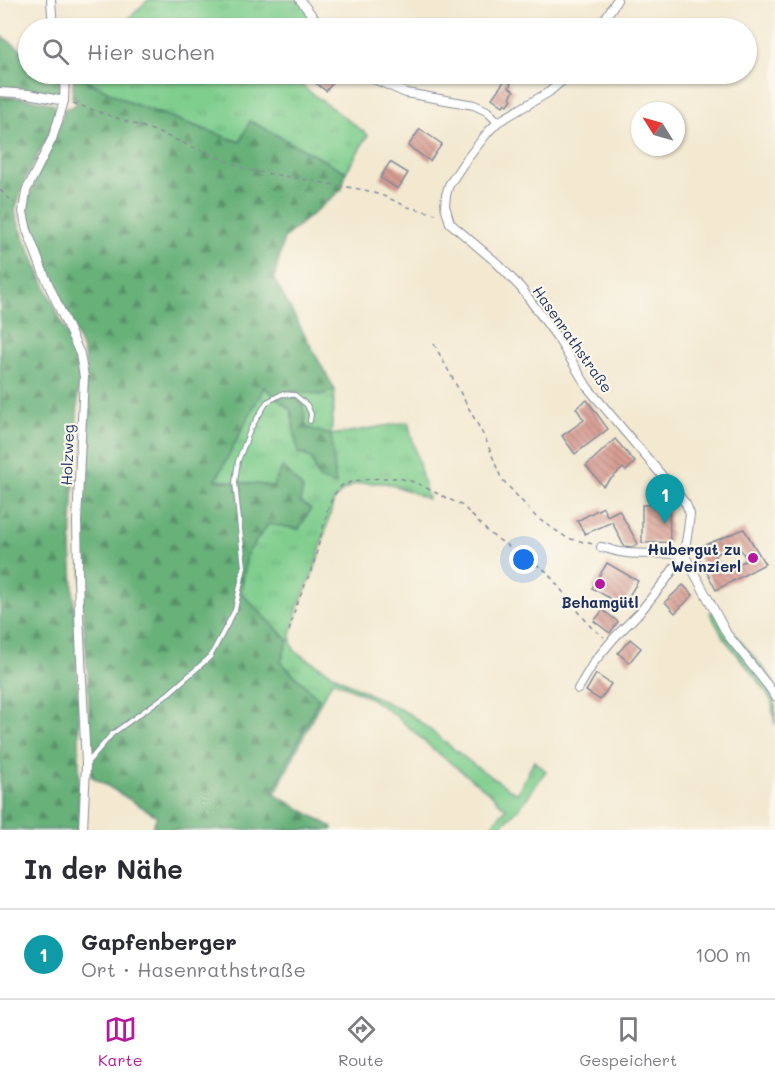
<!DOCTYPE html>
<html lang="de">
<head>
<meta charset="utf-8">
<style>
	:root { --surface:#fff; --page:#f2f2f3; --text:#2b2b33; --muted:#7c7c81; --line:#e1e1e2; --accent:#b5179e }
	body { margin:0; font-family:Mali,sans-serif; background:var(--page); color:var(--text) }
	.compass { position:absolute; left:631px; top:102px; width:54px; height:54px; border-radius:50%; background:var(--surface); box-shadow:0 2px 4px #0004; rotate:307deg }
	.you { position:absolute; left:524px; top:560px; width:21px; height:21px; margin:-15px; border:4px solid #fff; border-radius:50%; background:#1a73e8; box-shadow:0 0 0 9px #1a73e833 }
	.badge { display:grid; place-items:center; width:39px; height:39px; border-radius:50%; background:var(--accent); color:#fff; font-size:20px; font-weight:700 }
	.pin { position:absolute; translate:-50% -50px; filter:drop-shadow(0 2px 3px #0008) }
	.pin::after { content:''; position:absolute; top:32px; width:21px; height:18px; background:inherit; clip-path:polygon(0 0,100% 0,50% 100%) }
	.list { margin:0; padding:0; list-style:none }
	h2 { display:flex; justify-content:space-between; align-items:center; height:78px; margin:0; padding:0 24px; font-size:26px }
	h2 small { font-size:20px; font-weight:400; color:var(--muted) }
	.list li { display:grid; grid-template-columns:39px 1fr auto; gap:18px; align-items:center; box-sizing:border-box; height:90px; padding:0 24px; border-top:2px solid var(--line) }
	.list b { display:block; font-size:22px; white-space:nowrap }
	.list p { margin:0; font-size:20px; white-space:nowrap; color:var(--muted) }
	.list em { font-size:20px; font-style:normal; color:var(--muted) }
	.icon { flex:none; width:33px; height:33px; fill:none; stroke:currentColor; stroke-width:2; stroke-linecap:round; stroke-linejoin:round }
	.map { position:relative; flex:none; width:775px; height:830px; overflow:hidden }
	.search { position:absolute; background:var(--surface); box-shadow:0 2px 4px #0004; left:18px; right:18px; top:18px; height:66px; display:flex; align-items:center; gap:15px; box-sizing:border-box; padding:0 21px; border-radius:33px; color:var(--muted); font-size:22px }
	.sheet { height:168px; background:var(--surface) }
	nav { display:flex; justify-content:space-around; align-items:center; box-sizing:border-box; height:84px; border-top:2px solid var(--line); background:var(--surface); font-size:16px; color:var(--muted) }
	nav a { display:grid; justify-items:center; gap:3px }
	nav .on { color:var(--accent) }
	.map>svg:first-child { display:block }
	.grass { fill:url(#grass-tufts); stroke:#4e7e76; stroke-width:1.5 }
	.forest { fill:url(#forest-firs); stroke:#42706c; stroke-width:1.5 }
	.building { fill:url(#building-back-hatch); fill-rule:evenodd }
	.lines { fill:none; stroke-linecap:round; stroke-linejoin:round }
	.service-casing { stroke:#878c98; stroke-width:6 }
	.minor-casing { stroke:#878c98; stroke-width:10 }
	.path { stroke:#878c98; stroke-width:1.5; stroke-dasharray:4.5 4.5; stroke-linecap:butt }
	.service { stroke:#fff; stroke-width:4 }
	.minor { stroke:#fff; stroke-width:8 }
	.poi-dot { fill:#b5179e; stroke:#fbf7ec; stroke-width:2 }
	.labels { text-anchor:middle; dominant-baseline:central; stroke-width:4.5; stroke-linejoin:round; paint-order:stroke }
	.street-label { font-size:15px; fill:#1b2f5e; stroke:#fbf7ec }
	.poi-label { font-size:15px; font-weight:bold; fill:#1b2f5e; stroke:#fbf7ec; text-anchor:end }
</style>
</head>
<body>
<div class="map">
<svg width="775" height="830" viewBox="0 0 775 830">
	<defs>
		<pattern id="grass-tufts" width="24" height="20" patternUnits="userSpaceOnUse" patternTransform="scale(1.5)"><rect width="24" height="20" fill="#80ce8e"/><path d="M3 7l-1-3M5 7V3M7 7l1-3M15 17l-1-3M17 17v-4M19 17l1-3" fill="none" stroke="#6eb17d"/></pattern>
		<pattern id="forest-firs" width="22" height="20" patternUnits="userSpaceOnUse" patternTransform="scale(1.5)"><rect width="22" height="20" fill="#68b179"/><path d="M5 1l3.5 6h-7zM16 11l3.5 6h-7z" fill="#559066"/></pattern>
		<pattern id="building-back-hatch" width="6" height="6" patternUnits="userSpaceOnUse" patternTransform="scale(1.5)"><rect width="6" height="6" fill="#d79d93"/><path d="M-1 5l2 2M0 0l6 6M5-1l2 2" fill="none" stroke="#ae807b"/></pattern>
	</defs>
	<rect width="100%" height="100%" fill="#fbf7ec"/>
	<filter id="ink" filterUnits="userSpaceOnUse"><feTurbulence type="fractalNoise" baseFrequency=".0167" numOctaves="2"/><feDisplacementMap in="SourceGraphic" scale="12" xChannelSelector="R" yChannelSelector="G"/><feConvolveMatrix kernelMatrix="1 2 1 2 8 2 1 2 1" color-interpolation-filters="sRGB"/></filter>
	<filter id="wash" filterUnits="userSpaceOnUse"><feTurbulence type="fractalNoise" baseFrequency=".008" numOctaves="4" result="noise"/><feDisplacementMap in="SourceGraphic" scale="24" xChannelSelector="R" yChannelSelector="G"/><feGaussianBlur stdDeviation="1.35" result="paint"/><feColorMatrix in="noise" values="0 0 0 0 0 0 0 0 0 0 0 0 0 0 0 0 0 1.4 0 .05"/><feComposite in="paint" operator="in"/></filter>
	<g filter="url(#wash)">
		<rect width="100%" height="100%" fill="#f3e9d1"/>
		<path class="grass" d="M148,0H305L318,28H119Z
			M74,74H313L302,86L368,135L346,172L250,121L240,142L130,103Z
			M264,387L291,410L298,453L311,458L319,479L306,427L303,406L290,390L320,395L335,390L331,435L408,422L428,499L409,491L386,483H363L352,485L344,490L334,500L315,568L298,607L291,635V643L295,651L307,659L348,683L411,715L474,765L517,794L534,761L546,771L521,806L497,830H487L506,809L492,795L433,749L396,716L370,698L333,680L321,701L275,794L272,793L319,699L281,662L288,640L241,594L247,554L268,524L299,529L300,502L282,467L274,486L216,480Z
			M719,611L732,631L768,674L775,685V725L772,702L764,688L724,638L710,613Z"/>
		<path class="forest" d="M0,35L28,54V74H57L60,75V92L56,96L14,88L0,89Z
			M74,74L131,103L240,142L250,121L346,172L342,189L284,238L274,279L335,390L320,395L291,390L303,406L306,427L331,435L336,485L319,479L311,458L298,453L291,410L264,387L216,480L273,486L283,467L303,489L300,502L311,509L299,529L268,524L247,554L241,593L288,640L281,662L319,699L272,793L332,827V830H151L157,816L91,776L88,677L83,615L81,521L86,375L85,359L82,348L33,234L27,213L29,199L42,164L66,108L72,107L77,103L72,97Z
			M0,96C18,97 35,99 53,104L57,111L48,136L25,180L15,210L18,222L36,265L77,357L79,376L71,545L79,713V830H0Z"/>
		<g id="blocks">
			<path class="building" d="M319,74L332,84L326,91L313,81Z
				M505,80L511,84L509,87L514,91L510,97L512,99L508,105L505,103L503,106L492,98Z
				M420,129L442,144L430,161L408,146Z
				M390,162L408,173L398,189L380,178Z
				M587,400L608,429L575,454L562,436L584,420L576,408Z
				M615,439L635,462L626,471L623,468L603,486L586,466Z
				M669,504L670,542L642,543V505Z
				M603,507L607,516L619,510L638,544L632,547L624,546L612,522L585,534L577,521Z
				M744,529L765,564L716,590L695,549ZM738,545L747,560L723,572L714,555Z
				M607,563L638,581L623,606L592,588Z
				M683,585L693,595L675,613L665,602Z
				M603,610L618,622L610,633L594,621Z
				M630,639L641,648L629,663L618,653Z
				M596,674L611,684L600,700L586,691Z"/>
		</g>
	</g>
	<g filter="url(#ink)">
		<use href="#blocks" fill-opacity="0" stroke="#878c98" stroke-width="1.5"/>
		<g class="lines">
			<g class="service-casing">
				<path id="service" d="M88,762L112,734L169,693L210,657L235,610L244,567L235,482L238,461L251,428L267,402L282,394L295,395L307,405L311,414L310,421"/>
			</g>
			<g class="minor-casing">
				<path id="minor" d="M51,0L53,28
					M300,0L322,28
					M599,28L617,0
					M65,74L64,101L58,121L52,139L26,191L23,212L27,230L43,272L80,354L84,377L77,522L79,615L86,765L83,830
					M366,74L374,79L406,93L474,105L487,111L498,122
					M570,74L549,92L498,122L488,132L463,164L449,185L446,195L445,206L450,223L497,263L521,288L557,337L588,388L686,504L690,514L688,530L684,554L727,634L769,687L775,696
					M0,92L29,94L64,101
					M601,547C607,548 613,551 620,552C641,556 663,552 684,554
					M578,689L594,662L614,638L640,612L665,581L684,554"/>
			</g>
			<path class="path" d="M73,103L152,130L248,170L365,190L386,197L408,207L436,214
				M0,190L14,203
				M434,344L486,440L501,478L537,518L567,538L593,544
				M289,631L296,606L313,566L328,508L334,495L341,486L353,481L380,478H399L414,482L463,506L490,534L546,571L591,627L604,637"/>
			<use href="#service" class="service"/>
			<use href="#minor" class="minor"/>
		</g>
	</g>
	<g class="poi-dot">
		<circle cx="753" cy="558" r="6"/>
		<circle cx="600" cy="584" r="6"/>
	</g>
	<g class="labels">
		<g class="street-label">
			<text transform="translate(573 339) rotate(55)">Hasenrathstraße</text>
			<text transform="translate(67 455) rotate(-88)">Holzweg</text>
		</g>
		<g class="poi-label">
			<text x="741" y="549">Hubergut zu<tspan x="741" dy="17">Weinzierl</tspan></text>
			<text x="600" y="602" text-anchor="middle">Behamgütl</text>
		</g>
	</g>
</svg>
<svg class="compass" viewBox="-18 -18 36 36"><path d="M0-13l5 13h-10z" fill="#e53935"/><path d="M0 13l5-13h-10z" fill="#7c7c81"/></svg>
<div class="you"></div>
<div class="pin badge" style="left:665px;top:524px;background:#0f9aa8">1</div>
<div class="search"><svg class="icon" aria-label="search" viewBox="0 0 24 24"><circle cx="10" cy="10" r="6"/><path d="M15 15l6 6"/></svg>Hier suchen</div>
</div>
<section class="sheet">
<h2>In der Nähe<small></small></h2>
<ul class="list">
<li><span class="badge" style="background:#0f9aa8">1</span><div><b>Gapfenberger</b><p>Ort · Hasenrathstraße</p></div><em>100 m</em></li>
</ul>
</section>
<nav>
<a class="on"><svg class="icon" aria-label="map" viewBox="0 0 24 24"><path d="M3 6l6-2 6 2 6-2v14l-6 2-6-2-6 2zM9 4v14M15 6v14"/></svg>Karte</a>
<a><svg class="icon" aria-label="directions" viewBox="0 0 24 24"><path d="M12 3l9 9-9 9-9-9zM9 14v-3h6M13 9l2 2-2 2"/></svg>Route</a>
<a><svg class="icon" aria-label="saved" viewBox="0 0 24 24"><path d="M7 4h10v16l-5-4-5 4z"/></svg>Gespeichert</a>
</nav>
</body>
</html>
